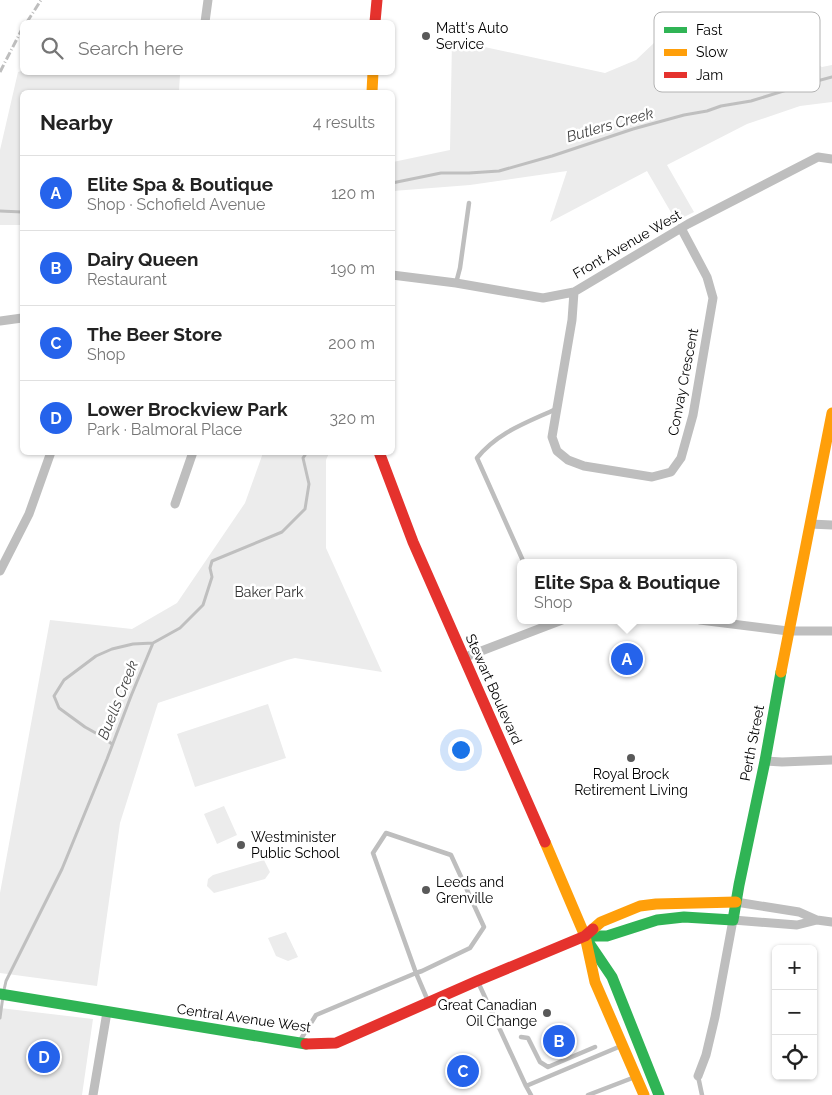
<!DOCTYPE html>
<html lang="en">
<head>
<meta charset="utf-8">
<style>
	:root { --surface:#fff; --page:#f2f2f2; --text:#222; --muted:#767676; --line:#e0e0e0; --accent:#2563eb }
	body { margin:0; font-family:Raleway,sans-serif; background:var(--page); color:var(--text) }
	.controls { position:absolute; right:15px; bottom:15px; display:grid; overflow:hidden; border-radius:8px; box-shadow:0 1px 4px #0004 }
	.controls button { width:45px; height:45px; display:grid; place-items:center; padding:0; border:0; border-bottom:1px solid var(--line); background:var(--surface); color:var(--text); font:25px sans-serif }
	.you { position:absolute; left:460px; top:749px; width:18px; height:18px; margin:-12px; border:4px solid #fff; border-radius:50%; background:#1a73e8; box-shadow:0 0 0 8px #1a73e833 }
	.badge { display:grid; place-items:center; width:32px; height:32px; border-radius:50%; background:var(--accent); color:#fff; font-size:16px; font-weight:700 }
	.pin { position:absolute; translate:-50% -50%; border:2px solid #fff; box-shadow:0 1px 5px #0006 }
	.popup { position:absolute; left:517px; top:559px; width:220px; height:65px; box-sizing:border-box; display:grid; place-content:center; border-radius:8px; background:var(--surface); filter:drop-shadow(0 1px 4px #0005); font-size:16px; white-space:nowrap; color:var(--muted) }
	.popup b { font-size:19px; color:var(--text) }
	.popup::after { content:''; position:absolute; left:50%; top:100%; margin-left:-10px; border:10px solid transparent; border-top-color:var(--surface) }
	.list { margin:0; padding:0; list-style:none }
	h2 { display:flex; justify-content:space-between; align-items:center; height:65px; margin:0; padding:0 20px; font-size:21px }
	h2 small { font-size:16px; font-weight:400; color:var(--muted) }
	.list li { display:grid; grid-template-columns:32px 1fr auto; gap:15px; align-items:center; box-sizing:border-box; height:75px; padding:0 20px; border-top:1px solid var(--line) }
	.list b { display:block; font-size:19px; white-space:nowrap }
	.list p { margin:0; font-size:16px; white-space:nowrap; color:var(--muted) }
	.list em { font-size:16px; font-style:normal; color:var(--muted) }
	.icon { flex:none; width:28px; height:28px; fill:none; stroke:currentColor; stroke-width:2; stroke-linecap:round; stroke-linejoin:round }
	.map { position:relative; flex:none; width:832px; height:1095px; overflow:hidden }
	.search { position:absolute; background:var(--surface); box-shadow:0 1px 4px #0004; left:20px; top:20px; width:375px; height:55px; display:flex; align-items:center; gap:12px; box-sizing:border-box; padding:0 18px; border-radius:8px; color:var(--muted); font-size:19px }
	.panel { position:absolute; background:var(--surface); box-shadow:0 1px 4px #0004; left:20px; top:90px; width:375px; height:365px; border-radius:8px }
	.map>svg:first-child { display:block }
	.green { fill:#ececec }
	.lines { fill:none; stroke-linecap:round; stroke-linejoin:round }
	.stream { stroke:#bfbfbf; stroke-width:3 }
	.lane { stroke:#bebebe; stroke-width:4.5 }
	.street { stroke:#bebebe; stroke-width:9 }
	.fast { stroke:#30b455; stroke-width:11 }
	.slow { stroke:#ff9f0a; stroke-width:11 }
	.jam { stroke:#e5322d; stroke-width:11 }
	.rail { stroke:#bebebe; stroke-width:3; stroke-dasharray:8 2.5 1 2.5; stroke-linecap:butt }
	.poi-dot { fill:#595959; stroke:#fff; stroke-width:2 }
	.labels { text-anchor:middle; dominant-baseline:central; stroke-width:5; stroke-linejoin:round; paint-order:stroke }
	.poi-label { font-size:14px; fill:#000; stroke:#fff; text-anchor:start }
	.street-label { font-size:14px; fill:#000; stroke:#fff }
	.park-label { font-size:14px; fill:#333; stroke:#fff }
	.water-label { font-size:15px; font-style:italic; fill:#444; stroke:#fff }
	.key { fill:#fff; stroke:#b2b2b2; stroke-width:1 }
	.key-label { font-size:14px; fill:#000 }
</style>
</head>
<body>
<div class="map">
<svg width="832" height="1095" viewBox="0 0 832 1095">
	<rect width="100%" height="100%" fill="#fff"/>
	<path class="green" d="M770,23L803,57L822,67L832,65V102L800,106L747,124L667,165L694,212L676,221L647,171L550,222L567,171L470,185L393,191V162L450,150L452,40L605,73L636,60L673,25Z
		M22,71V72L180,73L179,92H22V225H0V150L18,72Z
		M263,453H329L326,460V548L382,672L295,658L287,660L158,703L120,823L97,986L0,973V893L50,620L132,629L177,603L245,503Z
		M268,704L286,758L195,787L177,734Z
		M224,806L237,835L217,844L204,814Z
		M264,860L270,872L265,879L214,893L207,886L208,879L213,875Z
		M286,932L298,957L288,961L276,956L268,938Z
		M0,1008L93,1019L82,1095H0Z"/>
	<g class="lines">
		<path class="stream" d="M392,183L441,173H469L499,171L552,156L633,129L684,115L707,111L721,106L751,101L806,84L832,77
			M0,211L22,212
			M112,744L101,736L85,727L59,708L54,696L64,680L96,656L112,649L133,644L153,643
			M4,990L6,981L62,869L107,759L131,696L153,643L180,628L203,605L212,577L210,568L212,561L282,532L305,509L309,484L303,458L307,452
			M0,1018L3,996"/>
		<path class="lane" d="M456,283L460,268L469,203
			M524,563L477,458C498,432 526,423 556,409
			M478,982L526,1086L621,1046
			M521,1037L528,1038L540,1062L548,1067L595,1047
			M299,1042L316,1015L416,973L422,971L470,948L484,927L451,855L386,833L373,853L416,973L428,1001
			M698,1076L702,1095
			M526,1086L531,1095
			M588,1095L635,1077"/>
		<path class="street" d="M205,22L208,0
			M392,275L456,283L543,298L574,292L688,224L818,157L832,159
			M574,292L572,320L552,437L557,451L568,460L584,466L652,477L671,472L681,458L693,415L713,298L707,277L681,228
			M0,321L22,318
			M175,504L193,452
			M810,524L832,525
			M0,571L29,514L51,452
			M700,620L788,631H832
			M463,658L562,620
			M765,761L782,762L832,760
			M736,902L799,912L817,920
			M698,1076L706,1055L715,1017L733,920L797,925L817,920L832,922
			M93,1095L107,1012"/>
		<path class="fast" d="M585,936H607L657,920L684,917L733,920L739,885L765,761L781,672
			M589,943L612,977L659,1095
			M0,994L306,1044"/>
		<path class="slow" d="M372,92L373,72
			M781,672L832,413
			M545,842L585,936L595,982L644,1095
			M593,929L601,922L640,906L656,904L736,902"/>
		<path class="jam" d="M375,22L377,0
			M379,452L413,542L545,842
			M306,1044L336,1043L477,981L585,936L593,929"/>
		<path class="rail" d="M27,22L41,0
			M0,72L22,29"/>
	</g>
	<g class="poi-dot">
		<circle cx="426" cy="36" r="5"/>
		<circle cx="631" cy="758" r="5"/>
		<circle cx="241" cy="845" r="5"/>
		<circle cx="426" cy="890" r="5"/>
		<circle cx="547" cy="1013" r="5"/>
	</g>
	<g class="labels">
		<g class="poi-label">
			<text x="436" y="28">Matt's Auto<tspan x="436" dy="16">Service</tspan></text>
			<text x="631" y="774" text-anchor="middle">Royal Brock<tspan x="631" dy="16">Retirement Living</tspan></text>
			<text x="251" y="837">Westminister<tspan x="251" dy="16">Public School</tspan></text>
			<text x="436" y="882">Leeds and<tspan x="436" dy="16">Grenville</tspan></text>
			<text x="537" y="1005" text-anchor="end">Great Canadian<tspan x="537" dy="16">Oil Change</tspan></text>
		</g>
		<g class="street-label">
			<text transform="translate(627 244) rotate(-30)">Front Avenue West</text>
			<text transform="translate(683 382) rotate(-79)">Convay Crescent</text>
			<text transform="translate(494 689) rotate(66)">Stewart Boulevard</text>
			<text transform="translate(752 743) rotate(-79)">Perth Street</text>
			<text transform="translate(244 1018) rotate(8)">Central Avenue West</text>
		</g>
		<g class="park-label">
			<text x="269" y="592">Baker Park</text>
		</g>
		<g class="water-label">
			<text transform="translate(610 125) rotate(-16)">Butlers Creek</text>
			<text transform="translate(118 700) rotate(-68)">Buells Creek</text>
		</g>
	</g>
	<rect x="654" y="12" width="166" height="80" rx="8" class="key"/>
	<rect x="664" y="27" width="23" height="6" fill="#30b455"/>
	<rect x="664" y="49" width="23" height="7" fill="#ff9f0a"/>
	<rect x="664" y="72" width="23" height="6" fill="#e5322d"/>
	<g class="key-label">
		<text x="696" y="35">Fast</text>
		<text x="696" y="57">Slow</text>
		<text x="696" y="80">Jam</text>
	</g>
</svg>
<div class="controls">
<button>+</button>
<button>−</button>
<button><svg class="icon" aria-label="locate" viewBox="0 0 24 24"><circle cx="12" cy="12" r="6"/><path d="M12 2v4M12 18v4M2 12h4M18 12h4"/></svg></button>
</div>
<div class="you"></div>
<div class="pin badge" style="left:627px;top:659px">A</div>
<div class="popup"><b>Elite Spa &amp; Boutique</b>Shop</div>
<div class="pin badge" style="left:559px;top:1041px">B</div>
<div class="pin badge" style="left:463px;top:1071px">C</div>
<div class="pin badge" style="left:44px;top:1057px">D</div>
<div class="search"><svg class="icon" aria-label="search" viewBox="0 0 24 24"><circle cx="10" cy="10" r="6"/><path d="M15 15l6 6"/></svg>Search here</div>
<section class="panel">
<h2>Nearby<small>4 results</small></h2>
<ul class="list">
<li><span class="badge">A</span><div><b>Elite Spa &amp; Boutique</b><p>Shop · Schofield Avenue</p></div><em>120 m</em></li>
<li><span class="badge">B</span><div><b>Dairy Queen</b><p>Restaurant</p></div><em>190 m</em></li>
<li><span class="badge">C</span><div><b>The Beer Store</b><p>Shop</p></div><em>200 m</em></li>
<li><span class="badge">D</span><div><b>Lower Brockview Park</b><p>Park · Balmoral Place</p></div><em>320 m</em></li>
</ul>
</section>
</div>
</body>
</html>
